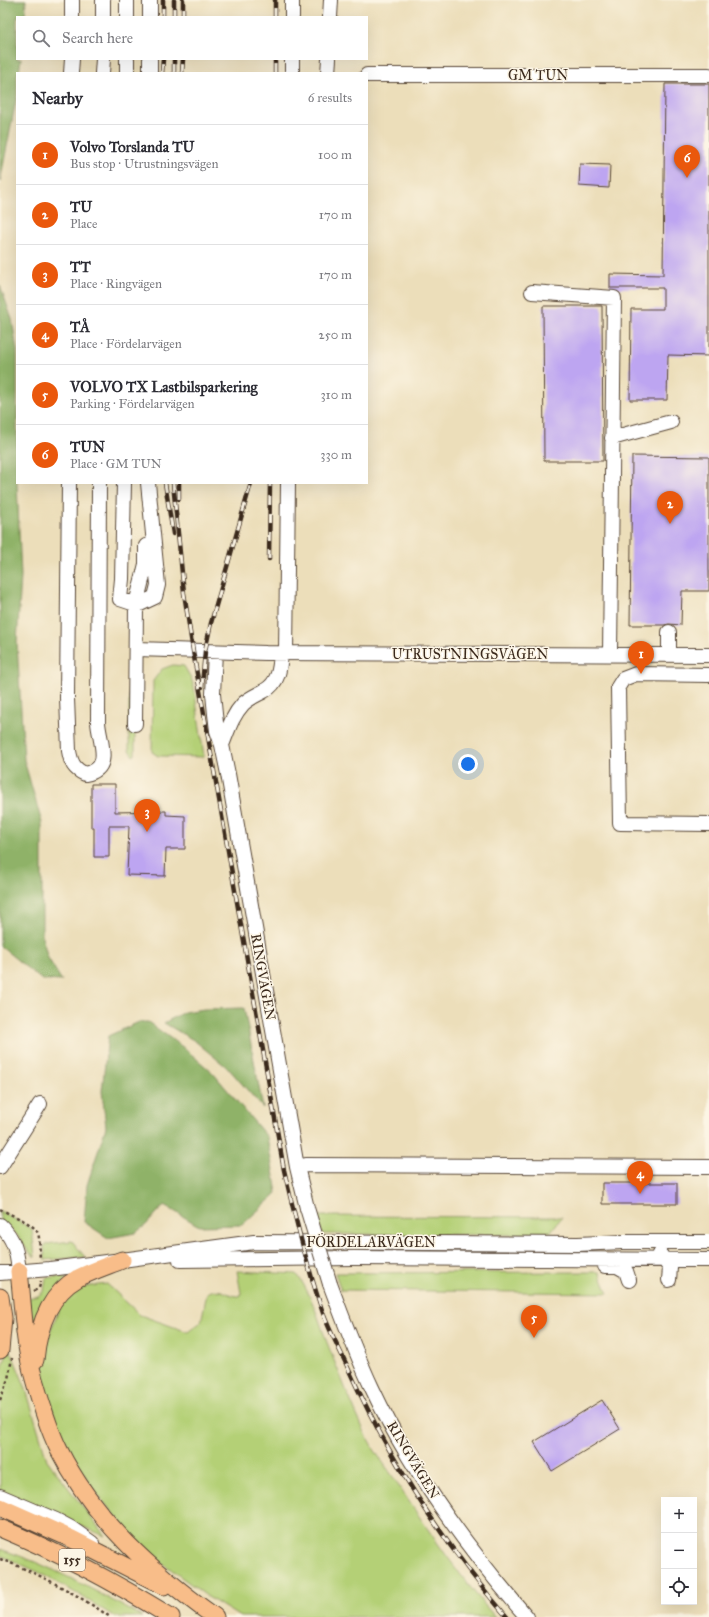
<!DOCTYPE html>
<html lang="en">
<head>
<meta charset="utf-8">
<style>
	:root { --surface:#fff; --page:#f2f2f3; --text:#2b2b33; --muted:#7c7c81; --line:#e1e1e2; --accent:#ea580c }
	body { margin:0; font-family:"IM FELL Great Primer",serif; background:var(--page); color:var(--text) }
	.controls { position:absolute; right:12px; bottom:12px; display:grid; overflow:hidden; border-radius:0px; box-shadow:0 4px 16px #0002 }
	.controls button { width:36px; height:36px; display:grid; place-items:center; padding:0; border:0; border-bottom:1px solid var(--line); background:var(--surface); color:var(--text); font:20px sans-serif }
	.you { position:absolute; left:468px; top:764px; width:14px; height:14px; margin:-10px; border:3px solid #fff; border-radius:50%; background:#1a73e8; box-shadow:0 0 0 6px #1a73e833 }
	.badge { display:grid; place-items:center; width:26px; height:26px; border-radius:50%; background:var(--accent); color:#fff; font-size:13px; font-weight:700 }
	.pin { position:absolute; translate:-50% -33px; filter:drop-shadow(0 1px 2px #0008) }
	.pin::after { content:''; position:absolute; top:21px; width:14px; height:12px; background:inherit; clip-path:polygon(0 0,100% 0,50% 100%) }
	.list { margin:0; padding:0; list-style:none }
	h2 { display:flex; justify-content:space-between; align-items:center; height:52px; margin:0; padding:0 16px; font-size:17px }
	h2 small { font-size:13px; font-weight:400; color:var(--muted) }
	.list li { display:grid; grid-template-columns:26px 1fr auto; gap:12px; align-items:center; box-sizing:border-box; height:60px; padding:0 16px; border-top:1px solid var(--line) }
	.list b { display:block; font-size:15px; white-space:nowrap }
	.list p { margin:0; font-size:13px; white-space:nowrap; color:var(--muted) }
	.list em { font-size:13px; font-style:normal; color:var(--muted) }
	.icon { flex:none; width:22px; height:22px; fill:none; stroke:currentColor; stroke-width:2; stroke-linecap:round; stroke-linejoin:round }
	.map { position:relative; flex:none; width:709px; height:1617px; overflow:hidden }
	.search { position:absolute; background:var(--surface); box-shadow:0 4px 16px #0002; left:16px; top:16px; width:352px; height:44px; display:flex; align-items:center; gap:10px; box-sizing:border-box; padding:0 14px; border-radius:0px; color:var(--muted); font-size:15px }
	.panel { position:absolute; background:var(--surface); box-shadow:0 4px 16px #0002; left:16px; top:72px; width:352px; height:412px; border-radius:0px }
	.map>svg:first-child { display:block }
	.green { fill:#b4d076; stroke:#787d4a }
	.forest { fill:#8fb267; stroke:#656e42 }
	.building { fill:#bda5f1 }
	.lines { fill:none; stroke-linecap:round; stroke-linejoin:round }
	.minor-casing { stroke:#564535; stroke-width:16 }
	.major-casing { stroke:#564535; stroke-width:19 }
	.path { stroke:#564535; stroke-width:2.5; stroke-dasharray:3 3; stroke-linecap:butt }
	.minor { stroke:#fff; stroke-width:14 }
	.major { stroke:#f8bd89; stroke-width:17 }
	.rail-casing { stroke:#3b2a1e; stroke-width:4.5 }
	.rail { stroke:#fcf5e5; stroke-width:3; stroke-dasharray:9; stroke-linecap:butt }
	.minor-bridge-casing { stroke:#564535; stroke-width:16; stroke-linecap:butt }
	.minor-bridge { stroke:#fff; stroke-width:14 }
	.labels { text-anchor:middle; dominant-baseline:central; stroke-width:3; stroke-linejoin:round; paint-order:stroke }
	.shield { fill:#fcf5e5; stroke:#75675a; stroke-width:1 }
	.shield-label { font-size:13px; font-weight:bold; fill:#3b2a1e }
	.street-label { font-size:14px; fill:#3b2a1e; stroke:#fcf5e5 }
</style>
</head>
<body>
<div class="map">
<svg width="709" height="1617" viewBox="0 0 709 1617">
	<rect width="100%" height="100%" fill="#fcf5e5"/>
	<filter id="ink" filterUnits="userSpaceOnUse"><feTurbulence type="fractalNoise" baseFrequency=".025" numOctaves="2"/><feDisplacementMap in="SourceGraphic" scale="8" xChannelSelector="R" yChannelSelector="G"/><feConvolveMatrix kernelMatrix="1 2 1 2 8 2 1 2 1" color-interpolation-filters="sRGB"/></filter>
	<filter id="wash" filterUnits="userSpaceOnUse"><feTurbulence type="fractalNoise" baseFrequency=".012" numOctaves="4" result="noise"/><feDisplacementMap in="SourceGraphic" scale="16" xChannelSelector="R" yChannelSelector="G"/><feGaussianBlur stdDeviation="0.9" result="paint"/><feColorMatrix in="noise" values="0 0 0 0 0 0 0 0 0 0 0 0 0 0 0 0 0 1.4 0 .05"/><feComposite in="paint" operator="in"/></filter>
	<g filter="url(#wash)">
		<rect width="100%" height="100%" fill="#ecdeba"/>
		<path class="green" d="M173,665L184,666L191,678L194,687L204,757L158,756L152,752L153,681L162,669Z
			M129,682L135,685V755L133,756L129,750Z
			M0,1211L32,1229L35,1257L28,1251L17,1235L0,1221Z
			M317,1216L562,1217L548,1235L322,1234Z
			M72,1241L85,1257L45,1260L44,1247L46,1244Z
			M237,1271L297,1274C311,1294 318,1317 326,1340C339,1373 352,1406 367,1437C376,1455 390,1471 400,1488C430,1533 460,1577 495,1617H240L208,1597L145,1550L94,1491L61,1435L40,1376L47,1340L61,1304L76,1288L107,1284L140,1315L188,1332L201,1322L207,1293C222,1285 226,1297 240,1296L241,1293Z
			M599,1272L608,1293L341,1290L335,1273Z
			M68,1275L32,1328L28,1298L38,1296L44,1291L46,1278Z
			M9,1347L25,1386L47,1460L105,1536L0,1492V1376Z
			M0,1549C50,1565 96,1591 142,1617H115L81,1596L38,1572L0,1555Z"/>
		<path class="forest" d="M0,0H26L25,17H17V59H21L19,73H17V95L0,182Z
			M0,285L12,319L17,350V483L21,576L17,643L24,760L42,823V937L48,958L62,981L42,980L0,946Z
			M244,1008L263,1108L229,1069L195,1041L164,1023L184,1012L204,1009Z
			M139,1022H148L184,1048L213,1073L267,1137L277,1193L242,1225L199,1226L164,1205L146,1225L135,1233L108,1238L84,1222L87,1185L106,1127L102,1091L108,1036Z"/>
		<g id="blocks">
			<path class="building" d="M665,84H709V356L668,355L667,400H630L631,309H663V288H610V274L663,275Z
				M580,164L610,165L609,188L579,186Z
				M543,306H602L603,461H544Z
				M632,456L709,457V591H682L681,625L669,624L664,625H630Z
				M91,784H115V812L166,811V815L185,816V849H166L165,876L127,875L129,826H109V857H94V827H91Z
				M602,1183H677V1204H602Z
				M602,1400L620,1429L552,1471L534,1442Z"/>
		</g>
	</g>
	<g filter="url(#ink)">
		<use href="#blocks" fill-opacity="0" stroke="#564535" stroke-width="1"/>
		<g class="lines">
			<g class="minor-casing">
				<path id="minor" d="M72,17V0
					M103,17V0
					M127,17V0
					M150,17V0
					M292,17V0
					M330,17L331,0
					M71,73L72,59
					M102,73L103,59
					M127,73V59
					M150,73V59
					M292,73V59
					M328,73L329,59
					M367,75H709
					M532,292L614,298L610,654
					M612,438L671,422
					M69,483L67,698L69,751C71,763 74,769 85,774C114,769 99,741 98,722L99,483
					M124,483L122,579L120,599L138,605L155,597L158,585L148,483
					M136,649L266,653L709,655
					M215,652L213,694L215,714L217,731L222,745L228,774L297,1167L307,1208
					M286,653L288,483
					M669,655V632
					M709,675L636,674L623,679L618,687L620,823L709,824
					M135,724L136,604L146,564V546
					M222,745C228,730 232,716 243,704C249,698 257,695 264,691C279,683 280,668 281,653
					M0,1167L40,1104
					M297,1167L306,1165L709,1167
					M0,1225C14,1238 17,1252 19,1271
					M660,1254L670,1268L669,1280
					M180,1260L354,1258L709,1260
					M605,1266H617L626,1271L629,1280
					M0,1273L50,1269L122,1260L254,1242L578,1244L622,1242H709
					M330,1284C343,1319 356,1354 372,1388C411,1472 467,1548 527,1617
					M0,1496L56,1520L71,1528L92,1543"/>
			</g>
			<g class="major-casing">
				<path id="major" d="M19,1271C23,1307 24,1344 34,1379C41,1403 48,1428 59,1450C94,1520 152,1572 215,1617
					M0,1297L3,1318L0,1350
					M35,1360C38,1327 48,1295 78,1278C92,1271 107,1266 122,1260
					M0,1507L72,1539L164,1586
					M0,1528C60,1553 116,1583 171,1617"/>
			</g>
			<path class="path" d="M0,1209C9,1214 30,1222 36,1230C41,1236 39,1250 40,1258
				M34,1291L39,1288L41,1281
				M0,1400L8,1379L12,1358
				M0,1559C38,1573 77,1594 110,1617"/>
			<use href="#minor" class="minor"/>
			<use href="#major" class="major"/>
			<g class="rail-casing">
				<path id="rail" d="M163,17V0
					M174,17V0
					M183,17V0
					M275,17V0
					M162,73L163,59
					M174,73V59
					M182,73L183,59
					M275,73V59
					M165,483L173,534
					M173,483L184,593L193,651L284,1170C295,1218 307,1266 323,1313C330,1332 340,1350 348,1368C389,1459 442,1542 507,1617
					M179,499V483
					M269,559L270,483
					M202,687L205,651L211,623L251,483"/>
			</g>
			<use href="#rail" class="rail"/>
			<g class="minor-bridge-casing">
				<path id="minor-bridge" d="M307,1208L330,1284"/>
			</g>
			<use href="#minor-bridge" class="minor-bridge"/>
		</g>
	</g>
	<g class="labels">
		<rect class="shield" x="59" y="1549" width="26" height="22" rx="3"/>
		<g class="shield-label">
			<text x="72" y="1560">155</text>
		</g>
		<g class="street-label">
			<text x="538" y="75">GM TUN</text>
			<text x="470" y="654">UTRUSTNINGSVÄGEN</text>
			<text transform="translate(263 977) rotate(80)">RINGVÄGEN</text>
			<text x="371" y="1242">FÖRDELARVÄGEN</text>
			<text transform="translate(413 1460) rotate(59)">RINGVÄGEN</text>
		</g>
	</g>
</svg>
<div class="controls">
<button>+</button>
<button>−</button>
<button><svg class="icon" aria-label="locate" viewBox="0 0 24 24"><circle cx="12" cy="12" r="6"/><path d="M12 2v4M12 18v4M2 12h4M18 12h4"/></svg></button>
</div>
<div class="you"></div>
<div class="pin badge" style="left:641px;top:674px">1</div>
<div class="pin badge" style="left:670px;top:524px">2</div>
<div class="pin badge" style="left:147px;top:832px">3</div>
<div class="pin badge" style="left:640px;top:1194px">4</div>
<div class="pin badge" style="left:534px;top:1338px">5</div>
<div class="pin badge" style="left:687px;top:178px">6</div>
<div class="search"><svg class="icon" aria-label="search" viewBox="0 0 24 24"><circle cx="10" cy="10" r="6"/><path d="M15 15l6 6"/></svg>Search here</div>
<section class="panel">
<h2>Nearby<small>6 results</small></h2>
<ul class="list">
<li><span class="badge">1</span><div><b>Volvo Torslanda TU</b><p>Bus stop · Utrustningsvägen</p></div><em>100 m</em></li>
<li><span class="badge">2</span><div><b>TU</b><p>Place</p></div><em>170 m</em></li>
<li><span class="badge">3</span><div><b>TT</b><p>Place · Ringvägen</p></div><em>170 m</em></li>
<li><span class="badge">4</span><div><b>TÅ</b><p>Place · Fördelarvägen</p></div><em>250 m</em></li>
<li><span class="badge">5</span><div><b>VOLVO TX Lastbilsparkering</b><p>Parking · Fördelarvägen</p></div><em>310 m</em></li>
<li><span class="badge">6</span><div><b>TUN</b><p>Place · GM TUN</p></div><em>330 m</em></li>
</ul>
</section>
</div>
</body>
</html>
